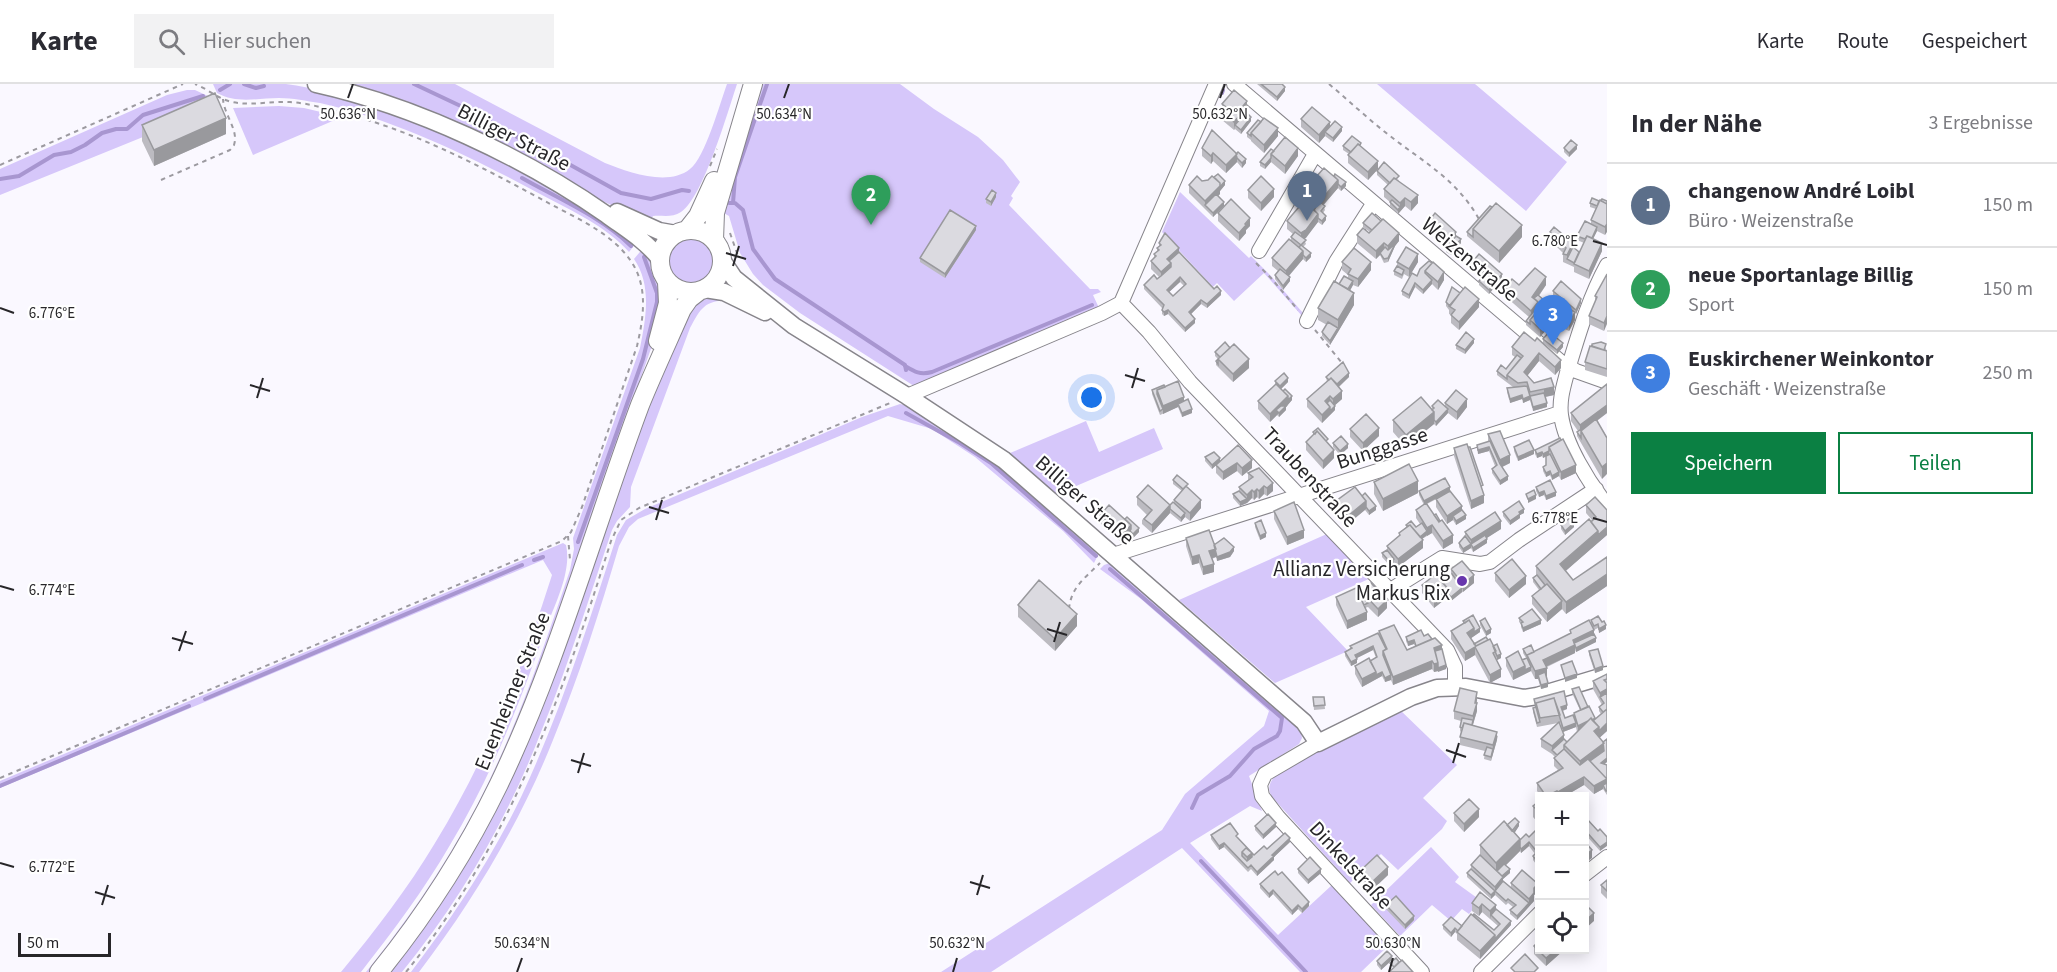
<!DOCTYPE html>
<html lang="de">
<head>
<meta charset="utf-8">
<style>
	:root { --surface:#fff; --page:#f2f2f3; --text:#2b2b33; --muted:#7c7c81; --line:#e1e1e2; --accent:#0b8043 }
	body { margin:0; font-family:"Source Sans 3",sans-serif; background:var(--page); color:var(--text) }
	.controls { position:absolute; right:18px; bottom:18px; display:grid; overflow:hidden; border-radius:0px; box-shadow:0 3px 15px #0003 }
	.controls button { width:54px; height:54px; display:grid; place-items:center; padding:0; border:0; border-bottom:2px solid var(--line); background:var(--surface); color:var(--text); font:30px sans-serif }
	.scale { position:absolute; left:18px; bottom:15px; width:93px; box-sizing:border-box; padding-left:6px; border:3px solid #272629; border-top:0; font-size:16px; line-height:21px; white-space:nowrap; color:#272629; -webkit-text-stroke:4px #fff; paint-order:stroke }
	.you { position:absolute; left:1092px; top:314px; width:21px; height:21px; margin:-15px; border:4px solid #fff; border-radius:50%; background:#1a73e8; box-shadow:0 0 0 9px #1a73e833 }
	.badge { display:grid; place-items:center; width:39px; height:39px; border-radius:50%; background:var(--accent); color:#fff; font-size:20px; font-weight:700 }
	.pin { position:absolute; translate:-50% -50px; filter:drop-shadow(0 2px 3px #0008) }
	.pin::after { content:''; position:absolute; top:32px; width:21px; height:18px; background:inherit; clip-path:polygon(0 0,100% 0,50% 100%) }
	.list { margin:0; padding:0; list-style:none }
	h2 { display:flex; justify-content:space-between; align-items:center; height:78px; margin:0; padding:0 24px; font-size:26px }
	h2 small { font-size:20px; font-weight:400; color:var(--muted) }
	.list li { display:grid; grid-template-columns:39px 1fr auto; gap:18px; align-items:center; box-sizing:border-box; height:84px; padding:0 24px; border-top:2px solid var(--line) }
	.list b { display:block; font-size:22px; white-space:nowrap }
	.list p { margin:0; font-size:20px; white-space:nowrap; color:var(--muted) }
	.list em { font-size:20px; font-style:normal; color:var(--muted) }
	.actions { display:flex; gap:12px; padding:18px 24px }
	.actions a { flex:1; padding:14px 0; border:2px solid var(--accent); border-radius:0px; text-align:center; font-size:21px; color:var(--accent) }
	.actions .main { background:var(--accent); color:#fff }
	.icon { flex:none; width:33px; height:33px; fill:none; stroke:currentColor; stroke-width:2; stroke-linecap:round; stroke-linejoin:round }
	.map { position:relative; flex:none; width:1607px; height:888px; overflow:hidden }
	header { display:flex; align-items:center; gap:36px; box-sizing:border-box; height:84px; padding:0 30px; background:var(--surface); border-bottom:2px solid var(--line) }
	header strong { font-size:28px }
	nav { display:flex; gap:33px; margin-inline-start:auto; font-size:21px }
	.search { width:420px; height:54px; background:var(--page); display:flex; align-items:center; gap:15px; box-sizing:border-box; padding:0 21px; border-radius:0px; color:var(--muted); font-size:22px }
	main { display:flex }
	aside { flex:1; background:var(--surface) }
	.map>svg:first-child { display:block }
	.green { fill:#d6c7fa }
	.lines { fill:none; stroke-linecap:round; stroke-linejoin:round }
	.stream { stroke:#a896d0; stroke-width:4 }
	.minor-casing { stroke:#87858b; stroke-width:16 }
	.tertiary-casing { stroke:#87858b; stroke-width:19 }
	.secondary-casing { stroke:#87858b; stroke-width:20 }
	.path { stroke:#9c9aa0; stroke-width:2; stroke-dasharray:4.5 4.5; stroke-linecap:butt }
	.minor { stroke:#fff; stroke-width:14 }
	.tertiary { stroke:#fff; stroke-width:16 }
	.secondary { stroke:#fff; stroke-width:18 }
	.wall { fill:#bcbbc1; fill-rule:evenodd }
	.shaded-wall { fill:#99999d }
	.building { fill:#dbdae0; stroke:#99999d; stroke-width:1.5; fill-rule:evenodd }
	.ticks { fill:none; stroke:#272629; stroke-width:2 }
	.poi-dot { fill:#6836ad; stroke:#fff; stroke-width:2 }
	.labels { text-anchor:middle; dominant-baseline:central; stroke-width:4.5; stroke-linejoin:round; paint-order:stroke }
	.street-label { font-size:21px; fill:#272629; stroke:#fff }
	.poi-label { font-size:21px; fill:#272629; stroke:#fff; text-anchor:end }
	.ticks-label { font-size:15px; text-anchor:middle; fill:#272629; stroke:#fff; stroke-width:4.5; stroke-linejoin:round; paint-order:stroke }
</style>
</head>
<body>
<header>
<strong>Karte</strong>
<div class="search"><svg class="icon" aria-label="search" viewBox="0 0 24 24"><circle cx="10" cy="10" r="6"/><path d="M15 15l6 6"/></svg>Hier suchen</div>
<nav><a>Karte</a><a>Route</a><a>Gespeichert</a></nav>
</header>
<main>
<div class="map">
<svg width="1607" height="888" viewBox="0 0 1607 888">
	<rect width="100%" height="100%" fill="#faf8ff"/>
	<path class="green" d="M213,0C237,0 262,0 286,0C313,3 344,13 370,22C465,53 555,101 637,158L629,168C606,142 572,127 542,111C471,73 399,37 320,19C306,17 293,14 279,14C257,14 237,20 217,9Z
		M342,0H455L605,79C628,88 668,103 690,85C705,74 720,19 727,0H737C728,27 703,114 681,128C672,134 663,131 653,132L649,138Z
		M760,0H900L934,25L978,53L1003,76L1020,98L1011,112L1013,114L1009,121L1090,205H1098L1101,208L1093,211L1099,224L914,302L800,229L763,201L753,190L740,169L729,132L720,127Z
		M1377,0H1475L1567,78L1526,127Z
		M187,6H195L210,13L212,25L0,111V85L167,11Z
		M279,22L304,24L342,33L253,71L233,24Z
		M1180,108L1249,174L1251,172L1271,192L1303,229L1302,232L1264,189L1234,217L1217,199L1213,203L1162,148Z
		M666 177a25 25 0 1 1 50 0a25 25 0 1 1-50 0Z
		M644,163L651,174L654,188L662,204L654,256L537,590L511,655L471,738L408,839L370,888H366C398,848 427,808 453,764C505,678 538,581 570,486L574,465L573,454L640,264C646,234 652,201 634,175Z
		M708,212L728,216C704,217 701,224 690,244L631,403L630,423L617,437L612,446C589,514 568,582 541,648C508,734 460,817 402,888H389L461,786L650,316L690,221Z
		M900,320L908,322L989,372L1099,469L1094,479L1063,447L975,373L932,345L888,332L638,435L629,443L619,462C600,527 579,592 553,656C520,739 473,817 419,888H411C453,833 492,774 522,711C561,627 589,538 617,451L626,436L645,425L862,333Z
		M1086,337L1099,368L1154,344L1163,365L1055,411L1010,369Z
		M1329,449L1371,494L1306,523L1348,567L1275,599L1179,516Z
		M563,459L566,461C572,487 555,520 546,544C520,619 491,693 450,761C424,806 393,847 361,888H341C375,847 408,804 435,759C486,676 523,583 552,491L543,476L0,704V697Z
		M1110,479L1300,641L1302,654L1299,660L1249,692L1262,727L1250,722L1190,759L1278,851L1332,801L1389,861L1361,888H1300L1182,764L991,888H941L1162,746L1185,710L1264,642L1269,627L1141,515L1100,485L1104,481Z
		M1398,624L1457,681L1423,714L1447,737L1442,745L1398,786L1381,770L1350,799L1272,713C1269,708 1268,702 1272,696C1280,681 1377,635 1398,624Z
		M1431,763L1459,793L1455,798L1480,816L1469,830L1462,825L1451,837L1432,821L1400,852L1371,821Z"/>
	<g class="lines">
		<path class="stream" d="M244,0L256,4L264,2
			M414,0L467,25L507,48L538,63L621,109L651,115L682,106L689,107
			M220,6L230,0
			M1222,9L1223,6
			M522,94C559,115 600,132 631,162
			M0,95L19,92L54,71L71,68L85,61L102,49L116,45H127L143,31L203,12
			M729,119H735L743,126L753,165L775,195L905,281L906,286
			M733,119L735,93L767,0
			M905,282C915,288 920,291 932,288L1092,221
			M906,329L960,359L991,379L1096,472
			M578,458L643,275L657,218V209L644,173
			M534,476L543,473
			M1110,485L1282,634L1280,647L1277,652L1254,665L1230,692L1198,711L1192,724
			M205,615L522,481
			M0,702L189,622
			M1201,777L1306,888"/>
		<g class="minor-casing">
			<path id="minor" d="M1234,0L1561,278L1576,287L1607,298
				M1259,167L1315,70
				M1607,181C1589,214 1579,249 1568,285C1564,301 1559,315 1561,331C1565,360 1589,399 1607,421
				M1121,219L1149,248L1190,298L1447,566L1455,583V602
				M1307,237L1336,178L1373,120
				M907,312L1102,229L1121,219L1216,0
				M1113,471L1560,329
				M1389,507L1442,474L1480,480L1490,478L1519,456L1596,405
				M1318,659L1265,690L1260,701L1262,712L1278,733L1422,888
				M1584,791L1607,773
				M1481,888L1540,829"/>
		</g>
		<g class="tertiary-casing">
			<path id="tertiary" d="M316,0C415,22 524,73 607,131C626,145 645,156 660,175
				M617,128L659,147L676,150
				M722,176L734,194L794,242L907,312L1004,376L1304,638L1318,659L1411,613L1437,604L1466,603L1524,614L1537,612L1607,591
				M705,205L724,208L765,228"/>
		</g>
		<g class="secondary-casing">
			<path id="secondary" d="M660 177a31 31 0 1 1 62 0a31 31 0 1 1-62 0Z
				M687,146L698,132L714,97
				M714,156L715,129L753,0
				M658,257L668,219L667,198
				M379,888C426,830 466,768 499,700C557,579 593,447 640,321C653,289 668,257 682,225L689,215L698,208"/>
		</g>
		<path class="path" d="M1329,0C1348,16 1366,33 1385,48C1421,77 1455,93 1479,135
			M0,81L183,0
			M710,82L717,65
			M161,96L230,66L234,61C239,46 224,31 223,15
			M730,149L738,172
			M1256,179L1271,194L1298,226
			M1315,246L1342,279
			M568,452L570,476
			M1069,525C1071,503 1085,494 1100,479
			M0,694L562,457L571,448L582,423L637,262C643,236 648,207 634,182C615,149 575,134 543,116C478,81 412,46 339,28C324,24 307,19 290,18C271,17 251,22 232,18C218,15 208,5 195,0
			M406,888C509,762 563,610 611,457L621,436L639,424L890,319"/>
		<use href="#minor" class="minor"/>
		<use href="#tertiary" class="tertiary"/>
		<use href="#secondary" class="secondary"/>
	</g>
	<path class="wall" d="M1257,0H1282L1285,7L1277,17Z
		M1247,17L1246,28L1251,37L1241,50L1235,45L1234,46L1222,36V20Z
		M1301,35L1330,42L1342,47L1333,58L1325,52L1319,59L1301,43Z
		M1261,38L1278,52L1264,69L1251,57V56L1247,53V49Z
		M142,41L226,50L154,82L142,57Z
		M1212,46L1246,79L1242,84L1237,78L1226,89L1213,77L1211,80L1202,72V64Z
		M1343,62L1361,63L1378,85L1368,96L1348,79V71L1349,70L1343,66Z
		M1564,64L1577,65L1569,73L1564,68Z
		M1274,67L1298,72L1285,90L1271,78L1265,85L1260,82V78Z
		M1324,84L1346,102L1341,107L1338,104L1323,121L1325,126L1323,129L1326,136L1322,141L1318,138L1304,155L1306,160L1303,163L1311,173L1306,178L1303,175L1289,192L1290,197L1283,206L1275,195V191L1278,187L1272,182V174L1291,157V153L1293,150L1287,145V137L1311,123V119L1313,116L1307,111V103Z
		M1377,87L1399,96L1398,97L1418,119L1411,127L1405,122L1398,130L1390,122V118L1384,113V105L1388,101L1377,91Z
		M1202,97L1225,101L1220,107V110L1218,112L1224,122L1213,133L1189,109V101Z
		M1248,106L1274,113L1261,127L1248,114Z
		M996,113L991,122L986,119V115Z
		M1599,117H1607L1605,151L1597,147L1593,155L1602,167L1589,195L1574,188V183L1563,178V169L1550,156V148L1573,163L1579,168L1584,159L1577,156V152L1591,140V136L1596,125L1590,123V119Z
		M1490,122L1522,153L1499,179L1467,152V148Z
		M1218,129L1250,142L1246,146V149L1239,157L1218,137Z
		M1429,137L1456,152L1461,159L1451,171L1446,168V164L1447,162L1429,145Z
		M1363,139L1399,157L1395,162L1388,178L1384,179L1380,171L1376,175L1357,159V151L1370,148L1363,143Z
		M976,146L945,194L920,178V174Z
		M1159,159L1179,168L1221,211L1207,224L1201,220L1191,230L1195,239L1185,248L1168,230L1164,232L1162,230V224L1144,205V201L1159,193L1151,185V177L1154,174V170L1157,168V164L1159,162ZM1180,198L1184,202L1173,212L1169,208Z
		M1342,178L1371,186L1358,203L1353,201L1350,207L1354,221L1330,261L1322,252V248L1327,241L1318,236V224L1339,200L1348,194V191L1342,186Z
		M1397,178H1418L1409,193L1404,190L1402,195L1394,191V187L1397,182Z
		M1470,181L1502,194L1489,210L1479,201V197L1484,191L1482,190L1480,193L1470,185Z
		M1420,185L1444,196L1438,206L1432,200L1423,210L1415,203L1409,215L1402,211V207L1417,192Z
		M1607,190L1604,247L1589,240V232L1595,218V212Z
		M1519,201H1546L1539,212L1552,223L1571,226L1553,211V207L1581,219L1576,230L1575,229V236L1569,247L1556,241L1553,238L1540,253L1526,241V237L1529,233L1505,212V204Z
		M1460,209L1479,223L1459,246L1451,239V231L1449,230V226L1446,222V218Z
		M1524,248L1561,284L1555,291L1539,277L1527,292L1532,297L1554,311L1546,313L1547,323L1533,327L1530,316L1523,319L1522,315L1510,319L1507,308V304L1513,303L1497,291V287L1506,285L1515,273L1512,271V263Z
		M1543,255L1563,263L1557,270L1543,259Z
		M1474,259L1465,270L1456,265V261Z
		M1606,264V267L1607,265V293L1585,286V278Z
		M1215,268L1249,284L1233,298L1216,281V277L1218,275L1215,272Z
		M1326,293H1349L1339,303L1342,315L1335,321V326L1322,339L1307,323V315L1327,298Z
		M1275,297L1288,298L1281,305L1292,316L1286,323V326L1279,333L1277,331L1270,338L1258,325V317L1275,301Z
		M1607,300V329L1597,337L1607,353L1602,395L1577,352V348L1578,347L1571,337V329Z
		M1165,303L1184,317L1192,329L1182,333L1178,323L1160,331L1152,310V306Z
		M1445,319L1467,323L1457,336L1448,329L1436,342L1434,340L1406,363L1393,348V336L1432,325V322L1445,323Z
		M1350,345L1379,352L1363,367L1350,353Z
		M1313,348L1328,359L1334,374L1323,385L1306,366V358L1313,351Z
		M1488,350L1510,379L1502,383L1508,396L1500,401L1492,389V385L1495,382L1489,367L1478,370L1477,365V361L1488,358Z
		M1560,354L1576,389L1561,396L1559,392L1552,396L1550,391L1546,393L1543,387V383L1546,381V372L1543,374L1542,372L1537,374L1535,370V366Z
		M1333,359L1348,364L1340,371L1333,363Z
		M1238,361L1252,384L1242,392L1237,387L1223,396L1216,389V381L1212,385L1205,377V373L1220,378Z
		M1514,363L1534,370L1518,377L1514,367Z
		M1454,364L1482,405L1484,419L1471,425L1454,372Z
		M1248,389L1273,407L1267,412L1264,410L1259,415L1257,413L1254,416L1252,414L1247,419L1240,422L1233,414V410L1239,407V403L1248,396Z
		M1173,396L1188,404L1201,424L1190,437L1185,433L1181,438L1170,429L1152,449L1142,440V436L1147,431L1137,421V413L1170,421L1174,420V416L1182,407L1173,400Z
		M1374,398L1418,409L1383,427L1374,410Z
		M1536,403L1556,412L1546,416L1544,411L1539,413L1536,407Z
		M1419,407H1450L1462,426L1466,435L1456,441L1453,436L1447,440L1436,423V415L1442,412L1427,420L1453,459L1443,465L1432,449L1422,455L1423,464L1398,483L1394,479L1390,482L1382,473V469L1387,466V462L1399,452V449L1406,443V441L1416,443L1420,440L1416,434V426L1424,421L1419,411Z
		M1362,412L1376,426L1369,431L1365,426L1348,440L1336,425V417Z
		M1595,413L1607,451L1565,487L1573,496L1607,473V502L1566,530L1562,525L1547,538L1532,520V512L1539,506L1533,498V494L1536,491V482L1592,436L1586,429V421Z
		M1274,427L1304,454L1287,461L1274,435Z
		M1503,428L1524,429L1520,431V434L1510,441L1503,432Z
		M1100,431L1125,435L1139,448L1133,454L1130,450L1122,459L1100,439Z
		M1255,439L1266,453L1260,456L1255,443Z
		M1561,441L1574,443L1565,451L1561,445Z
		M1501,445L1486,454L1487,459L1473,468L1471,464L1463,469L1459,463V459L1465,452V448Z
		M1186,454L1214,461L1234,467L1230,473L1217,477L1216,473L1212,475L1214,488L1203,491L1199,479L1192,481L1186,462Z
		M1451,485L1474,499L1451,517L1448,513L1434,524L1422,509V501L1442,498L1451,491Z
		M1495,489L1526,500L1509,514L1495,497Z
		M1362,508L1387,524L1378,533L1368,523L1365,524L1367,536L1347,545L1336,521V513L1361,515Z
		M1018,521L1077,542L1055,567L1018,533Z
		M1519,534L1541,540L1523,548L1521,543V540L1519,538Z
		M1591,536L1606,545L1599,549L1598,544L1594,546L1591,540Z
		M1463,537L1480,548L1471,554L1474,560L1493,562L1501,574L1497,576L1496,574L1501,593L1490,599L1475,571L1465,577L1451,555V547L1463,540Z
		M1480,537L1491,549L1486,552L1480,541Z
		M1570,546L1594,550L1596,558L1576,568L1575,566V569L1547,583V592H1546L1548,603L1541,605L1538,595H1535L1531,587L1513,596L1506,582V574L1522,576L1526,574L1523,569V565L1534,568L1570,550Z
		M1379,547L1407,566L1415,562L1414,560L1408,562L1406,557V553L1424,552L1442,565L1446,585L1434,588L1432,585L1393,601L1391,596L1385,598L1382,592L1362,603L1355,590V582L1370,577L1376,574L1373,566L1357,574V579L1351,582L1345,572V568L1350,565V562L1379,551Z
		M1589,567L1603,586L1595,589L1589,571Z
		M1607,590V647L1599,654L1607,678L1604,680L1607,681V711L1603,705L1594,710L1584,701L1565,712H1541L1537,707V699L1558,686L1554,682V674L1555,673L1552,670L1541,663V655L1558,639L1537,643L1533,628V624L1535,623L1534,615L1567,625L1563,627L1565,634L1574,633V629L1580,626L1572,609V605L1588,623L1595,635L1601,630L1599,627V623L1602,621L1593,605V597ZM1560,638L1563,648L1576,643L1577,648L1567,658L1564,655L1559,639Z
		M1313,613H1324L1325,625L1314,626Z
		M1477,616V627L1473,641L1498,652L1491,677L1484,675L1485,667L1460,661V653L1461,648L1460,647V643L1461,637L1454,635V627Z
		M1539,717V740L1533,733V722Z
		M1454,729L1479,733L1464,748L1454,737Z
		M1584,737L1607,753L1600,767L1584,749Z
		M1255,742L1276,743L1263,755L1255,746Z
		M1507,742H1519L1514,749L1520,756L1529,753L1539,743V784L1533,776V772L1535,770L1529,762L1521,769L1520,767L1506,781L1510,789L1503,795V797L1511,803V799L1538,808L1534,811V817L1517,836L1510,830V826L1513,823L1508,819L1506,821L1495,811L1491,815L1467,793V789L1471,785V781L1480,772V761Z
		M1211,751L1238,754L1254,771L1267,765L1290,758L1274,773V776L1257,792L1251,785L1248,788L1224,763L1219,766L1211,755Z
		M1298,785L1321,789L1308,800L1298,789Z
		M1360,787L1388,791L1371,807L1360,795Z
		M1607,796V815L1601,809V801Z
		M1260,800L1309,822L1302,829L1298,825L1292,831L1273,810L1269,814L1260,804Z
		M1480,808L1511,841L1480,875L1457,856V850L1455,848L1451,853L1443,845V841L1494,846L1498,842L1482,828L1479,832L1472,827V819Z
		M1386,821L1414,836L1405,845L1386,825Z
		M1534,862L1539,866H1564L1546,882L1534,870Z
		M1392,876L1381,886L1377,881V877Z"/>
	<path class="shaded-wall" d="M1285,3V7L1277,17V13Z
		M1247,17L1246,32L1235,41L1234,46V38L1243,22Z
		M1251,33V37L1241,50V46Z
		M226,34V50L154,82V66Z
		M1330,38V46L1325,48V52L1319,59V51Z
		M1342,43V47L1333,58V54Z
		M1278,44V52L1264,69V61Z
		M1577,61V65L1569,73V69Z
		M1298,64V72L1285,90V82Z
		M1213,69V77L1211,80V72Z
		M1237,70V78L1226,89V81Z
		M1271,74V78L1265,85V81Z
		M1246,75V79L1242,84V79Z
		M1378,77V85L1368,96V88Z
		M1338,96V104L1321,124V116Z
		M1225,97V101L1220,107V110L1207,123L1205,121V117Z
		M1346,98V102L1341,107V103Z
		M1274,105V113L1261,127V119Z
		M996,109V113L991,122V118Z
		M1418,111V119L1411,127V118Z
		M1405,114V122L1398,130V126L1400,123V119Z
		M1224,118V122L1213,133V129Z
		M1318,130V138L1306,154L1301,157V149Z
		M1326,132V136L1322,141V137Z
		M1250,134V142L1246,146V149L1239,157V149Z
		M1607,140V148L1605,151V143Z
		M1522,141V153L1499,179V167Z
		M976,142V146L945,194V190Z
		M1597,143V147L1590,161V157Z
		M1456,148V156L1449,164V156Z
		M1399,149V157L1395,162L1388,178V162Z
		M1461,155V159L1451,171V167Z
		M1384,159V167L1380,169V171L1376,175V167Z
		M1573,159V167L1567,175V171Z
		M1602,159V167L1589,195V187Z
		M1179,164V172L1171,187L1161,196V188L1167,175Z
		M1303,167V175L1286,195V187Z
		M1311,169V173L1306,178V174Z
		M1418,170V178L1409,193V185Z
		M1371,178V186L1358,203V195Z
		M1444,188V196L1438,206V198Z
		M1502,190V194L1489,210V206Z
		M1180,193V198L1167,210V206Z
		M1290,193V197L1283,206V202Z
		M1546,193V201L1534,218L1532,213Z
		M1432,196V200L1423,210V206Z
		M1353,197V201L1345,215V211Z
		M1415,199V203L1409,215V211Z
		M1221,207V211L1207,224V220Z
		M1354,209V221L1338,248V236Z
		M1479,215V223L1459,246V238Z
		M1581,215V219L1576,230V226Z
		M1201,216V220L1189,232V228Z
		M1538,218V226L1531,235V227Z
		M1168,226V230L1164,232V228Z
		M1575,228V236L1569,247V239Z
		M1553,230V238L1540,253V245Z
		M1607,232V240L1604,247V239Z
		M1195,235V239L1185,248V244Z
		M1338,244V248L1330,261V257Z
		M1474,255V259L1465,270V266Z
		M1563,259V263L1557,270V266Z
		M1539,269V277L1524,296V288Z
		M1249,275V284L1233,298V290Z
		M1561,276V284L1555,291V283Z
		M1349,289V293L1335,306V302Z
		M1288,294V298L1280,306V302Z
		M1554,303V311L1544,313V305Z
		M1342,307V315L1333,323V315Z
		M1522,311V315L1510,319V315Z
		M1288,312H1292V316L1286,323V326L1279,333V329L1270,338V330Z
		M1330,312V320L1327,323L1325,317Z
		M1530,312V316L1523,319V315Z
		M1184,313V321L1178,320V323L1163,330V322Z
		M1467,315V323L1457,336V328Z
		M1547,319V323L1533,327V323Z
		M1607,321V329L1580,349V341Z
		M1335,322V326L1330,331V327Z
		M1330,323V331L1322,339V331Z
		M1192,325V329L1182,333V329Z
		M1448,325V329L1436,342V338Z
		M1434,328V340L1406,363V351Z
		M1379,344V352L1363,367V359Z
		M1348,360V364L1340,371V367Z
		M1489,363V367L1478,370V366Z
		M1334,366V374L1323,385V377Z
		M1534,366V370L1518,377V373Z
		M1549,367V371L1543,374V370Z
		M1542,368V372L1537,374V370Z
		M1510,371V379L1500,384V376Z
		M1220,374V378L1212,385V381Z
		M1252,376V384L1242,392V384Z
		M1237,379V387L1223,396V388Z
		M1607,379V390L1602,395V383Z
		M1576,381V389L1561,396V388Z
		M1550,387V391L1546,393V389Z
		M1559,388V392L1552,396V392Z
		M1508,392V396L1500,401V397Z
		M1418,397V409L1383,427V415Z
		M1273,399V407L1267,412V404Z
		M1264,402V410L1259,415V407Z
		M1450,403V407L1424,421V417Z
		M1257,405V413L1254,416V408Z
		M1252,406V414L1247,419V411Z
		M1544,407V411L1539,413V409Z
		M1556,408V412L1546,416V412Z
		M1484,411V419L1471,425V417Z
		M1536,411V415L1528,419V415Z
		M1247,415V419L1240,422V418Z
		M1201,416V424L1190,437V429Z
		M1366,417V425L1348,440V432Z
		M1170,421V429L1152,449V441Z
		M1376,422V426L1369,431V427Z
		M1462,422V430L1453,432V436L1447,440V432Z
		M1524,425V429L1520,431V434L1510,441V437L1519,428Z
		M1185,429V433L1181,438V434Z
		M1466,431V435L1456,441V437Z
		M1501,437V445L1473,463L1471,460V456Z
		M1574,439V443L1565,451V447Z
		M1131,441V448L1130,447V450L1122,459V451Z
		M1432,441V449L1427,452V444Z
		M1607,443V451L1560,492V480L1598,447Z
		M1139,444V448L1133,454V450Z
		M1304,446V454L1287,461V453Z
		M1427,447V451L1418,458V454Z
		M1266,449V453L1260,456V452Z
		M1453,451V459L1443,465V457Z
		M1487,455V459L1473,468V464Z
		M1423,456V464L1398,483V475Z
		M1471,460V464L1463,469V465Z
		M1234,463V467L1230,473L1217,477V473Z
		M1216,465V473L1209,475V467Z
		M1199,471V479L1192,481V473Z
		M1394,475V479L1390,482V478Z
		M1214,480V488L1203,491V483Z
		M1607,490V502L1566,530V518Z
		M1474,491V499L1463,508V500Z
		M1526,492V500L1509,514V506Z
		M1462,504V508L1451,517V513Z
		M1448,505V513L1434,524V516Z
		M1387,516V524L1378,533V525Z
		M1562,517V525L1547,538V530Z
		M1367,528V536L1347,545V537Z
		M1077,530V542L1055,567V555Z
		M1541,536V540L1523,548V544Z
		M1606,541V545L1599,549V545Z
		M1474,544H1480V548L1467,557V549Z
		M1491,545V549L1486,552V548Z
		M1594,546V554L1575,562V569L1543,584V576L1573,556Z
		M1596,554V558L1576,568V564Z
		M1414,556V560L1408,562V558Z
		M1442,561V569L1434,568V564Z
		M1373,562V566L1355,575V571Z
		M1475,563V571L1465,577V569Z
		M1501,570V574L1497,576V572Z
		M1357,575V579L1351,582V578Z
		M1432,577V585L1393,601V593Z
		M1438,579V587L1434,588V580Z
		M1446,581V585L1438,588V584Z
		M1525,582L1531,583V587L1513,596V588Z
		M1603,582V586L1595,589V585Z
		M1547,584V592L1539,594L1538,591V595H1535V587Z
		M1501,585V593L1490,599V591Z
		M1376,588H1382V592L1362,603V595Z
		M1577,590V594L1565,598V594Z
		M1391,591V596L1385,598V594Z
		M1548,599V603L1541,605V601Z
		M1607,605V613H1600V617V609Z
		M1477,608V616L1475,625L1477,619V627L1473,640V632Z
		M1567,621V625L1561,627V623Z
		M1595,634L1591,644L1578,650V642Z
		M1576,639V643L1563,648V644Z
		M1607,639V647L1594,659V647L1599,643Z
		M1497,648V656L1491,677L1493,661Z
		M1564,651V659L1552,666V662Z
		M1604,659V671L1580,689V677Z
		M1607,674V678L1601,683V679Z
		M1584,693V701L1565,712H1551Z
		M1607,695V703L1603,701V705L1594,710V702Z
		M1479,725V733L1464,748V740Z
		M1519,738V742L1512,753V749Z
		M1276,739V743L1263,755V751Z
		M1290,754V758L1274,773V776L1257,792V788L1272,771Z
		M1520,755V767L1496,791V779Z
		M1529,758V762L1521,769V765Z
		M1607,758V762L1600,767V763Z
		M1224,759V763L1219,766V762Z
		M1592,766V774L1584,780V772Z
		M1252,769V777L1247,781V773Z
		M1388,783V791L1371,807V799Z
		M1321,785V789L1308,800V796Z
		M1510,785V789L1503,795V801L1495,807V811L1491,815V811L1495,807V803L1500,794Z
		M1538,800V808L1534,811V817L1517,836V832L1529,819V815L1534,804Z
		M1273,806V810L1269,814V810Z
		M1309,818V822L1302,829V825Z
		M1482,820V828L1479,832V824Z
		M1298,821V825L1292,831V827Z
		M1496,821V829L1491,831L1490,835V827Z
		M1594,829V837L1584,846V838Z
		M1414,832V836L1405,845V841Z
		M1511,837V841L1480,875V867L1495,851Z
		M1455,844V848L1451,853V849Z
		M1588,849V853L1584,856V852Z
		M1556,866H1564L1546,882V874Z
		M1392,872V876L1381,886V882Z"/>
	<path class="building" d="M1261,0H1282L1285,3L1277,13Z
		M1234,6L1247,17L1243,22L1246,24L1234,38L1222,28L1226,23L1222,20Z
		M215,9L226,34L154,66L142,41Z
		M1312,23L1330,38L1319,51L1301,35Z
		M1246,28L1251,33L1241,46L1235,41Z
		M1264,34L1278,44L1264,61L1251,49Z
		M1258,36L1261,38L1251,49V52L1247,49Z
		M1335,37L1342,43L1333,54L1325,48Z
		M1212,46L1237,70L1226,81L1213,69L1211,72L1202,64Z
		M1352,52L1361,59L1360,61L1358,60L1351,68L1343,62Z
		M1285,53L1298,64L1285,82L1271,70Z
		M1571,56L1577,61L1569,69L1564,64Z
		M1358,60L1378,77L1368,88L1348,71Z
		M1271,65L1274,67L1271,70V74L1265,81L1260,78Z
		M1238,68L1246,75L1242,79L1237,74L1236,70Z
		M1384,78L1399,92L1396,95L1394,94L1390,99L1377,87Z
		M1324,84L1338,96L1321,116L1307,103Z
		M1218,90L1225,97L1220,103V99L1214,93Z
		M1335,90L1346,98L1341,103L1338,100V96L1334,92Z
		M1197,92L1202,97L1208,96L1212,92L1220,99V102L1205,117L1189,101Z
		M1261,92L1274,105L1261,119L1248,106Z
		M1394,94L1418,111L1411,118L1405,114L1400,119L1384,105Z
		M992,106L996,109L991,118L986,115Z
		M1216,110L1224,118L1213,129L1205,121Z
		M1315,114L1325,122L1321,127L1326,132L1322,137L1318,134V130L1314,126L1316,123L1311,119Z
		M1592,114L1599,117L1597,122L1590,119Z
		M1231,115L1250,134L1245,140L1246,141L1239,149L1218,129Z
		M1602,115L1607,117V120L1601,117Z
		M1392,116L1400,123L1398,126L1390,118Z
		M1600,116L1607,120V140L1605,143L1591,136Z
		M1304,117L1318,130L1306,146L1301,149L1287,137Z
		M1496,119L1522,141L1499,167L1473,145Z
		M1490,122L1492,123L1473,145V153L1467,148Z
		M950,126L976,142L945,190L920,174Z
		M1372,129L1381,137L1372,146L1363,139Z
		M1435,129L1456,148L1449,156L1429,137Z
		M1383,135L1399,149L1388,162L1384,159L1376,167L1357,151L1363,144L1369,149Z
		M1585,137L1597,143L1592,154L1587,152L1585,155L1577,152Z
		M1554,143L1573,159L1567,171L1563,170L1566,164L1550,148Z
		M1295,148L1306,156L1301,161L1311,169L1306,174L1303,171V167L1299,163L1301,161L1291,153Z
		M1165,149L1179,164L1167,175L1171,179L1161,188L1151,177L1156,172L1154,170L1159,166L1157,164L1161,161L1159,159Z
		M1456,152L1461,155L1451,167L1446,164Z
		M1587,152L1602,159L1589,187L1574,180Z
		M1289,155L1303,167L1286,187L1272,174Z
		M1395,160L1388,174L1384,175L1380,169L1385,163L1388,166Z
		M1406,163L1418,170L1409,185L1397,178Z
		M1573,163L1579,168L1574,179L1567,175Z
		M1354,164L1371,178L1358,195L1348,190L1351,185L1342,178Z
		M1179,168L1214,205L1217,202L1221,207L1207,220L1201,216L1189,228L1195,235L1185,244L1168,226L1164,228L1162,226L1164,221L1144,201L1154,191L1157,195L1161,192L1171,183V179L1169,177ZM1180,193L1186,200L1173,212L1167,206Z
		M1479,170L1502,190L1489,206L1479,197L1486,189L1482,186L1480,189L1470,181Z
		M1429,177L1432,179L1425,187V189L1432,196L1423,206L1415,199L1409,211L1402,207L1412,189L1417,192L1420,185Z
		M1433,178L1444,188L1438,198L1425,187Z
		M1397,182L1404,186L1402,191L1394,187Z
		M1535,184L1546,193L1532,213L1538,218L1531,227L1505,204L1512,195L1519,201Z
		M1280,185L1290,193L1283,202L1275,191Z
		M1607,190V232L1604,239L1589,232L1597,213L1595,212Z
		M1344,192L1353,197L1348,205L1339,200Z
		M1334,197L1354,209L1338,236L1318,224Z
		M1561,197L1581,215L1576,226L1553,207Z
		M1452,203L1460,209L1450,222L1446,218Z
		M1465,203L1479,215L1459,238L1451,231L1455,226L1449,222Z
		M1538,211L1552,223L1554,220L1560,224L1556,233V237L1553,234V230L1543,221L1530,236V240L1526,237L1538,222V218L1534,214Z
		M1543,221L1553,230L1540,245L1530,236Z
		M1561,221L1575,228L1569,239L1556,233Z
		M1328,238L1338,244L1330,257L1322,248Z
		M1466,248L1474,255L1465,266L1456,261Z
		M1524,248L1535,257L1537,254L1561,276L1555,283L1539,269L1524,288L1534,299L1551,294L1554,303L1530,308L1527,298L1518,299L1507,291L1523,272L1512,263Z
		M1549,248L1563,259L1557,266L1543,255Z
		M1225,258L1230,264L1218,275V280L1216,277L1220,273L1215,268Z
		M1601,258L1606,260L1604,266L1592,262V260Z
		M1234,260L1249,275L1233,290L1218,275Z
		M1590,262L1607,267V285L1585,278Z
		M1517,271L1521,274L1507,291V295L1497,287L1501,281L1506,285Z
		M1343,278L1349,289L1337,300L1331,294L1329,296L1326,293Z
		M1284,289L1288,294L1280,302L1275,297Z
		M1331,294L1342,307L1333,315L1330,312L1325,317L1330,323L1322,331L1307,315Z
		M1178,297L1184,313L1163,322L1157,306Z
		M1276,300L1288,312L1270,330L1258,317Z
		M1607,300V321L1580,341L1571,329Z
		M1164,301L1165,303L1157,306V310L1163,325L1160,327L1152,306Z
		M1527,302L1530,312L1544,309L1547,319L1533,323L1530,312L1523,315L1522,311L1510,315L1507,304Z
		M1285,305L1292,312L1288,316V312L1283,307Z
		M1456,306L1467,315L1457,328L1445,319Z
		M1421,313L1434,328L1406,351L1393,336Z
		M1188,315L1192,325L1182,329L1178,320Z
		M1330,316L1335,322L1330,327V323L1327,319Z
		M1438,316L1448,325L1436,338L1434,336V328L1432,326L1434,324L1432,322Z
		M1281,322H1286L1279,329L1276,326Z
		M1366,330L1379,344L1363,359L1350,345Z
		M1596,335L1607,354V379L1602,383L1581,347Z
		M1592,338L1581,347V354L1577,348Z
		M1318,344L1328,355L1326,357L1317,347L1315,350L1313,348Z
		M1317,347L1334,366L1323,377L1306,358Z
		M1500,347L1510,371L1500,376L1488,350Z
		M1341,352L1348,360L1340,367L1333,359Z
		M1560,354L1561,356L1549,363V367L1543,370L1542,368L1537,370L1535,366Z
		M1563,355L1576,381L1561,388L1549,363Z
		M1529,356L1534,366L1518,373L1514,363Z
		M1490,357L1500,380L1508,392L1500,397L1492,385L1497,381L1489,363L1478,366L1477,361Z
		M1467,360L1484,411L1471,417L1454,364Z
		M1238,361L1252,376L1242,384L1237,379L1223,388L1216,381Z
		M1468,363H1470L1483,401L1481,402Z
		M1214,368L1220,374L1212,381L1205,373Z
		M1550,370L1559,388L1552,392L1550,387L1546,389L1543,383L1546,381V372Z
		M1409,380L1418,397L1383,415L1374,398Z
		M1259,384L1273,399L1267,404L1264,402L1259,407L1257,405L1254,408L1252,406L1247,411L1239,403L1253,393L1248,389Z
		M1177,391L1188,400L1183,405L1173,396Z
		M1445,394L1450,403L1424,417L1419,407Z
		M1550,396L1556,408L1546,412L1544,407L1539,409L1536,403Z
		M1148,401L1170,421L1152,441L1144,435L1152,426L1137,413Z
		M1186,402L1201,416L1190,429L1174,416Z
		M1355,403L1366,417L1348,432L1336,417Z
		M1534,406L1536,411L1528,415L1526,410Z
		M1239,407L1247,415L1240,418L1233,410Z
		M1450,407L1462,422L1447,432L1436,415Z
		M1365,409L1376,422L1369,427L1366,423V417L1362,412Z
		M1595,413L1607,426V443L1598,451V447L1591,438L1596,433L1586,421Z
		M1519,417L1524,425L1519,428L1520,430L1510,437L1503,428Z
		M1173,418L1185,429L1181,434L1170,425V421Z
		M1294,418L1304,446L1287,453L1274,427Z
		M1426,419L1439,438L1442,436L1453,451L1443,457L1432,441L1427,444L1416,426Z
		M1109,421L1131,441L1122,451L1100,431Z
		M1462,426L1466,431L1456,437L1453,432Z
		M1495,428L1501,437L1471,456L1465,448Z
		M1436,430L1440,437L1439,438L1434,431Z
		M1127,433L1139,444L1133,450L1130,447L1131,445V441L1125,435Z
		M1570,434L1574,439L1565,447L1561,441Z
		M1589,435L1598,447L1560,480L1573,496L1607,473V490L1566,518L1536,482Z
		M1261,436L1266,449L1260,452L1255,439Z
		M1411,437L1416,443L1422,439L1427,447L1420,453L1410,441L1407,442L1406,441Z
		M1410,441L1423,456L1398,475L1387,462L1400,451L1399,449Z
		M1209,446L1216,465L1209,467L1214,480L1203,483L1199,471L1192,473L1186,454Z
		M1485,451L1487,455L1473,464L1471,460L1463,465L1459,459L1465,452L1471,460Z
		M1224,454L1234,463L1230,468L1217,473L1214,461Z
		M1387,466L1394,475L1390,478L1382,469Z
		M1512,475L1526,492L1509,506L1495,489Z
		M1462,477L1474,491L1463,500L1451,485Z
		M1436,490L1448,505L1434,516L1422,501Z
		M1452,490L1462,504L1451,513L1448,510V505L1442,498Z
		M1537,491L1545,501L1541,505L1533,494Z
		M1039,496L1077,530L1055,555L1018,521Z
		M1371,499L1387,516L1378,525L1362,508Z
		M1547,500L1562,517L1547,530L1532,512Z
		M1356,504L1367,528L1347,537L1336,513Z
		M1363,514L1368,519L1364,521L1361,515Z
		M1532,525L1541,536L1523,544L1521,539L1523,538L1519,534Z
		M1473,531L1480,544L1474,548V544L1469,536L1465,539L1463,537Z
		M1598,532L1602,538L1604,537L1606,541L1599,545L1598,540L1594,542L1591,536Z
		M1485,534L1491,545L1486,548L1480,537Z
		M1469,536L1474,544L1467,549L1476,562L1490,555L1496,567L1493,569L1501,585L1490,591L1475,563L1465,569L1451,547Z
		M1589,536L1594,546L1573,556L1575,561L1543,576L1547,584L1535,587L1527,571L1571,549L1570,546Z
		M1394,541L1407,566L1435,554L1442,561L1434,564L1438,579L1434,580L1432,577L1393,593L1383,567L1387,565L1379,547Z
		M1421,546L1424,552L1428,550L1432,555L1416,562L1414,556L1408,558L1406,553Z
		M1378,549L1386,565L1383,567V571L1391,591L1385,594L1382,588L1376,591V588L1370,577L1377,573L1373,562L1355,571L1357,575L1351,578L1345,568L1352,564L1350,562Z
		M1594,550L1596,554L1576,564L1574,559Z
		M1486,553L1488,556L1476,562L1474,560Z
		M1497,560L1501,570L1497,572L1493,562Z
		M1531,561L1534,568L1527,571V572L1523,565Z
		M1442,565L1446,581L1438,584V579L1435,567Z
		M1598,565L1603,582L1595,585L1589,567Z
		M1518,567L1525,582L1513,588L1506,574Z
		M1369,574L1376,588L1362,595L1355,582Z
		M1527,574L1531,583L1525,586V582L1522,576Z
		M1572,577L1577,590L1565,594L1561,581Z
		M1545,588L1548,599L1541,601L1538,591Z
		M1607,590V595L1604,596L1607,599V605L1600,609L1593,597Z
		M1579,603L1588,623L1581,626L1572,605Z
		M1460,604L1477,608L1475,619H1477L1473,632L1454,627Z
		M1564,607L1567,621L1561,623L1565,634L1573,631L1576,639L1563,644L1554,614L1536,619V623L1534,615Z
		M1607,609V625L1603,628L1599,623L1604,619L1600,613Z
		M1313,613H1324L1325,621L1314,622Z
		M1554,614L1560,631L1540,634L1536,619Z
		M1589,622L1595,634L1592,636L1591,634L1588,637L1578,642L1574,629Z
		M1536,623L1540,638L1537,639L1533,624Z
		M1607,625V639L1599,647V643L1593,637Z
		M1462,634L1473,636L1472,641L1464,639L1462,644L1460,643Z
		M1591,634L1599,643L1594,647L1604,659L1580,677L1564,661Z
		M1559,638L1564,651L1552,662L1541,655Z
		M1464,639L1497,648L1493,661L1460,653Z
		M1564,655L1567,658L1564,661V665L1557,671L1552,666Z
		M1607,655V674L1601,679L1607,681V707H1606L1603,701L1607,699V695L1590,677L1604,667L1603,658Z
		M1487,663L1493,665L1491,673L1484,671Z
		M1564,665L1580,681L1588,675L1607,695L1594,702L1584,693L1558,708L1557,707L1547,712H1546L1537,699L1563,684L1554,674Z
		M1557,707L1562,712H1548Z
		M1469,715L1479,725L1464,740L1454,729Z
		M1539,717V728L1533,722Z
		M1268,730L1276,739L1263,751L1255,742Z
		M1515,734L1519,738L1512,747L1507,741Z
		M1587,735L1598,747L1600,745L1607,753V758L1600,763L1584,745V737Z
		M1504,737L1520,755L1496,779L1480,761Z
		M1230,739L1238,750L1236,752L1254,771L1264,762L1267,765L1285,749L1290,754L1272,771L1274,772L1257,788L1251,781L1248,784L1224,759L1219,762L1211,751ZM1246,764L1252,769V773L1247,777L1242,772V768Z
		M1539,743V763L1538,765V769L1529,758L1521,765L1520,763V756L1526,750L1529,753Z
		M1584,758H1585L1592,766L1584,772Z
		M1246,764L1252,769L1247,773L1242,768Z
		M1537,768L1539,771V780L1533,772Z
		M1377,771L1388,783L1371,799L1360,787Z
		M1480,771L1503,793L1495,803L1471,781Z
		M1310,773L1321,785L1308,796L1298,785Z
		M1504,780L1510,785L1502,792L1497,787Z
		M1471,785L1495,807L1491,811L1467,789Z
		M1522,786L1538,800L1534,804V809L1529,815L1511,799Z
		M1275,787L1278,791L1282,788L1309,818L1302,825L1298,821L1292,827L1273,806L1269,810L1260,800Z
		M1607,796V807L1601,801Z
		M1503,797L1529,819L1517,832L1510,826L1516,821L1508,815L1506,817L1495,807Z
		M1480,808L1496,821L1490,827L1482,820L1479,824L1472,819Z
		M1396,812L1414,832L1405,841L1386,821Z
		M1584,819L1594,829L1584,838Z
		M1496,825L1511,837L1495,855V851L1473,831L1474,830L1494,846L1500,840L1491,831Z
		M1471,830L1495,851L1480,867L1457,848Z
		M1451,833L1462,842L1458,847L1455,844L1451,849L1443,841Z
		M1584,845L1588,849L1584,852Z
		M1539,857V866H1556L1546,874L1534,862Z
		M1387,867L1392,872L1381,882L1377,877Z
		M1525,870L1538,884L1534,888H1515L1511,884Z
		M1396,874L1399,878L1394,883L1390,879Z
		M1402,876L1413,888H1389Z"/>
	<path class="ticks" d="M348,14L353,0M784,14L789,0M1220,14L1225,0M1593,157L1607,161M726,169L746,175M733,182L739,162M0,224L14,229M1125,291L1145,297M250,301L270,307M1132,304L1138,284M257,314L263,294M649,423L669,429M1593,434L1607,438M656,436L662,416M0,502L14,506M1047,545L1067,551M172,554L193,560M1054,558L1060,538M179,567L186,547M1446,666L1466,673M571,676L591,682M1453,679L1459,659M578,689L584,669M0,779L14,783M970,798L990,804M95,808L115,814M977,811L983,791M102,821L108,801M517,888L522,874M953,888L957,874M1389,888L1393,874"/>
	<circle class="poi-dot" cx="1462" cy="497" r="6"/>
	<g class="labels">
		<g class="street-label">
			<text transform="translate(514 53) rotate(27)">Billiger Straße</text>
			<text transform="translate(1470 175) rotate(40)">Weizenstraße</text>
			<text transform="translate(1382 364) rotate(-18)">Bunggasse</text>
			<text transform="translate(1310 393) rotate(47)">Traubenstraße</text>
			<text transform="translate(1085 416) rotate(41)">Billiger Straße</text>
			<text transform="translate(512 607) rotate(-68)">Euenheimer Straße</text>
			<text transform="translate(1351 781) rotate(47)">Dinkelstraße</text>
		</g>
		<g class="poi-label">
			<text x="1450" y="485">Allianz Versicherung<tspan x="1450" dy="24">Markus Rix</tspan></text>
		</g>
	</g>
	<g class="ticks-label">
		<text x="348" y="35">50.636°N</text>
		<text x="784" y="35">50.634°N</text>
		<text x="1220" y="35">50.632°N</text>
		<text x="1555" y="162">6.780°E</text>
		<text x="52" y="234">6.776°E</text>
		<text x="1555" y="439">6.778°E</text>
		<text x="52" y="511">6.774°E</text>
		<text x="52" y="788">6.772°E</text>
		<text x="522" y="864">50.634°N</text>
		<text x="957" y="864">50.632°N</text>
		<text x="1393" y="864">50.630°N</text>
	</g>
</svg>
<div class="controls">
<button>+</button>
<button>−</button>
<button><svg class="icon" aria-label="locate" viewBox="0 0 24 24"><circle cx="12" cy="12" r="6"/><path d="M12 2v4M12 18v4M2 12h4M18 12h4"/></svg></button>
</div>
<div class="scale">50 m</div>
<div class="you"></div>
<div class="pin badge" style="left:1307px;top:137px;background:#5c6f8a">1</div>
<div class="pin badge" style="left:871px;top:141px;background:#2e9e5b">2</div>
<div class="pin badge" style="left:1553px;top:261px;background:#3f7fe0">3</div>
</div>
<aside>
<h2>In der Nähe<small>3 Ergebnisse</small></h2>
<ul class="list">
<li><span class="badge" style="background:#5c6f8a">1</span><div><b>changenow André Loibl</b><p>Büro · Weizenstraße</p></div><em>150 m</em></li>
<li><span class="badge" style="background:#2e9e5b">2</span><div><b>neue Sportanlage Billig</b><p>Sport</p></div><em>150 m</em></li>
<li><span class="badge" style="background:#3f7fe0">3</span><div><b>Euskirchener Weinkontor</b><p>Geschäft · Weizenstraße</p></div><em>250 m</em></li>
</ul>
<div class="actions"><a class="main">Speichern</a><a>Teilen</a></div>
</aside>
</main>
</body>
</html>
